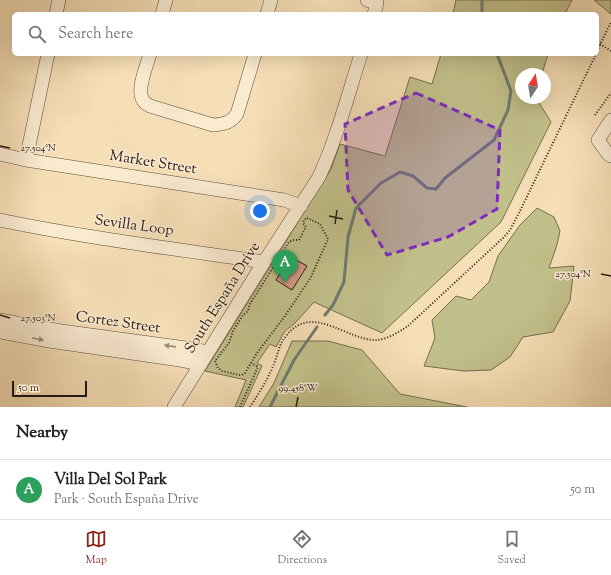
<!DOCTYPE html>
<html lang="en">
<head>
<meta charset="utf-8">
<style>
	:root { --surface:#fff; --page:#f2f2f2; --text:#202124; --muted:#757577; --line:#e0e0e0; --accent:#8f2418 }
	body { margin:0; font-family:"Sorts Mill Goudy",serif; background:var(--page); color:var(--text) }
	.compass { position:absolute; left:515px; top:68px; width:36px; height:36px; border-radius:50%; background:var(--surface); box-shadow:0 4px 16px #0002; rotate:12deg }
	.scale { position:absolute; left:12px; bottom:10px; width:75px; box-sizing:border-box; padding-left:4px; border:2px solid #281a15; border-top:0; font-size:11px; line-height:14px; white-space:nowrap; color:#281a15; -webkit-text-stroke:3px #f9ead0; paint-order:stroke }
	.you { position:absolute; left:260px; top:211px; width:14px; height:14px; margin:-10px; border:3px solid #fff; border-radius:50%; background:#1a73e8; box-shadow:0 0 0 6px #1a73e833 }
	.badge { display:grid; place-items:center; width:26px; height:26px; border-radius:50%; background:var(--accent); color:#fff; font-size:13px; font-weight:700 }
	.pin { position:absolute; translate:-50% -33px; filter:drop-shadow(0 1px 2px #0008) }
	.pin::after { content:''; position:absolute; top:21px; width:14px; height:12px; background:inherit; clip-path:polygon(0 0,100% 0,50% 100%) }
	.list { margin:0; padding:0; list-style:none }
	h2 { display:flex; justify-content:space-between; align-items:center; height:52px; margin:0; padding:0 16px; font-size:17px }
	h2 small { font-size:13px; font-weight:400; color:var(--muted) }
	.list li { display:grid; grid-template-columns:26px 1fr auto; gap:12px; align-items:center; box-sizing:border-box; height:60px; padding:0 16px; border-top:1px solid var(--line) }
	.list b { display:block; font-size:15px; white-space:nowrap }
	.list p { margin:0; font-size:13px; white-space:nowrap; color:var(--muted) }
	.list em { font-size:13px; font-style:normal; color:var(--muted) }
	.icon { flex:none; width:22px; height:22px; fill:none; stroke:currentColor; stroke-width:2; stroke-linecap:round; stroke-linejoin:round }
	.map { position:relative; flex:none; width:611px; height:407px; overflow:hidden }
	.search { position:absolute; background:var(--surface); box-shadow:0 4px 16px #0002; left:12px; right:12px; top:12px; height:44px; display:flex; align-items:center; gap:10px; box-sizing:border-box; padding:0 14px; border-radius:6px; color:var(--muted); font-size:15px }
	.sheet { height:112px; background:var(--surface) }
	nav { display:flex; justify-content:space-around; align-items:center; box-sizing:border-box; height:56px; border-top:1px solid var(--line); background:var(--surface); font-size:11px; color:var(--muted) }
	nav a { display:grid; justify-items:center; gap:2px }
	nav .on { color:var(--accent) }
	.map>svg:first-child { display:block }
	.green { fill:#c2c08a; stroke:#756d50 }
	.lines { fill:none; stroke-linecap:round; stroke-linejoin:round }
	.stream { stroke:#6e7b72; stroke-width:3 }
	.building { fill:#d79a88; stroke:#281a15 }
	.minor-casing { stroke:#5c4b3e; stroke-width:14 }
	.path { stroke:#281a15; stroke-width:2; stroke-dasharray:1 2; stroke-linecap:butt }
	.minor { stroke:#f9ead0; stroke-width:13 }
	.oneway { fill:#9b8c7c }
	.marked { fill:#7b2cbf; fill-opacity:0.2; stroke:#7b2cbf; stroke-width:3; stroke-dasharray:8 5; stroke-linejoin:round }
	.ticks { fill:none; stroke:#281a15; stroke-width:1.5 }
	.labels { text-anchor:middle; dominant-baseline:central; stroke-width:3; stroke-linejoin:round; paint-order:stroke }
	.street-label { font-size:15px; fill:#281a15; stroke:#f9ead0 }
	.ticks-label { font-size:10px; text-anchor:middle; fill:#281a15; stroke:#f9ead0; stroke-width:3; stroke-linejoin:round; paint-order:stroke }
</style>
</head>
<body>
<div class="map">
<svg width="611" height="407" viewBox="0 0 611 407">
	<rect width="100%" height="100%" fill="#f6dfb7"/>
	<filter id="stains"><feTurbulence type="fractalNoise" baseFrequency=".005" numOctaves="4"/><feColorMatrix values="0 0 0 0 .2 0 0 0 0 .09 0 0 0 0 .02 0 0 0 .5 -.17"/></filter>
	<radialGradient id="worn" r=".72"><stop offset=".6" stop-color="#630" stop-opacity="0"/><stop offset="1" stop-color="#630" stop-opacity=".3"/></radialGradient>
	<path class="green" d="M456,0H572L565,14H453Z
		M594,0H611V14Z
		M441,54H548L542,74H521V98H536L551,122L501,222L382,333L314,302L295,323L285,331L276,347L270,344L257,363L262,366L243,407H235L246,380L205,371L331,169L340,144L385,156L410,77L432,84Z
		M537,208L554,217L560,231L557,245L549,268L574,266L570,301L553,332L523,337L510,357L491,370L464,371L424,366L435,338L432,320L456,296L471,300L489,282L498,256L520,225Z
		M292,341H328L362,350L400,394L467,407H259L274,383Z"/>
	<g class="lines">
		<path class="stream" d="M482,0V14
			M325,315L333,305L344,282L348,237L356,208L381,183L400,172L413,176L427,188L436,189L445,178L494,140L508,110L511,91L497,54
			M270,407L294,360L317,327"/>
	</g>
	<path class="building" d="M291,257L307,266L292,290L276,280Z"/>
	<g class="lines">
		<g class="minor-casing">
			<path id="minor" d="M367,0L377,3L374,14
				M56,14L59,0
				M162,14L166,0
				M267,14L271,0
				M150,54C147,65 136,90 143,100C144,102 148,105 150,106L213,125C225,124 230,123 237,114L255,54
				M611,120L598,140L608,154L611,156
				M0,154L26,160L284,200L301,206
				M26,160L48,54
				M0,220C87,238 176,249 264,262
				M0,320L61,331L186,348L208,352
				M0,332L49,341L180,360L201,364
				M174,407L264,262L319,177C337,138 348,95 361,54"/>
		</g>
		<path class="path" d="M600,44L611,51
			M597,51L611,22
			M595,115L611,93
			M307,218L320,224L328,239L311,277L285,316L257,353L245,373L242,375H239L222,371L218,368L215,361L221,353L229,343L233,331L243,315L248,311L250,304L289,242L293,240H299L306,227L303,223L304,220Z
			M240,407L258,367L251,363
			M250,407C259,393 268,379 274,364C278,354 279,344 286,336C312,302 347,341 377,340C388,339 399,332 408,326L504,237L510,230L519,213L596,54"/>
		<use href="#minor" class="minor"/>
	</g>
	<defs><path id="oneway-solid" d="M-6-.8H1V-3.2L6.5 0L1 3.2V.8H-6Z"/></defs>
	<g class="oneway">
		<use href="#oneway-solid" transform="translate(38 339) rotate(10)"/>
		<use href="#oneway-solid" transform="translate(170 346) rotate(-172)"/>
	</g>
	<path class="marked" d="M416,93L500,130L497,209L448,237L387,255L348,190L345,124Z"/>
	<path class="ticks" d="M0,146L10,148M329,216L343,219M335,224L337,210M601,274L611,276M0,315L10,318M296,407L298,397"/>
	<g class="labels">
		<g class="street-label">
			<text transform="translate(153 163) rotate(9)">Market Street</text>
			<text transform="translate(134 226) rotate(8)">Sevilla Loop</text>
			<text transform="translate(223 298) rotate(-58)">South España Drive</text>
			<text transform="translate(118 323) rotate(8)">Cortez Street</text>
		</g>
	</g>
	<g class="ticks-label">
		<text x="38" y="151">27.504°N</text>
		<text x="573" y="277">27.504°N</text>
		<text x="38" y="321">27.503°N</text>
		<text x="298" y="391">99.458°W</text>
	</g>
	<rect width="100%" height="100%" filter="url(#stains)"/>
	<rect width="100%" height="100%" fill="url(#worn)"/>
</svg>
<svg class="compass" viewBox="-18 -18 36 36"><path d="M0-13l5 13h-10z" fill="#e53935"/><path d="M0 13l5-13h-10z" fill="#757577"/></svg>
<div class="scale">50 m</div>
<div class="you"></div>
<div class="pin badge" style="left:285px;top:283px;background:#2e9e5b">A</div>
<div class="search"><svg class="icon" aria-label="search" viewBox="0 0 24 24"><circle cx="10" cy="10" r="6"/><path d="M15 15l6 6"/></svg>Search here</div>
</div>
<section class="sheet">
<h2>Nearby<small></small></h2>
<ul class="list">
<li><span class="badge" style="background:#2e9e5b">A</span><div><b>Villa Del Sol Park</b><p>Park · South España Drive</p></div><em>50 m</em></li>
</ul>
</section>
<nav>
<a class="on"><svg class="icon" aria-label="map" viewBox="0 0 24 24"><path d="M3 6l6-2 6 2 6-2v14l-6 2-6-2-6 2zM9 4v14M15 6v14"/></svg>Map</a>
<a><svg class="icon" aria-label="directions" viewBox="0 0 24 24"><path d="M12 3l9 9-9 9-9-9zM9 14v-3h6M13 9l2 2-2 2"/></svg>Directions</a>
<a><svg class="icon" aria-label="saved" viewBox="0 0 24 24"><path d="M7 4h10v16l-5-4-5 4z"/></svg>Saved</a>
</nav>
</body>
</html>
